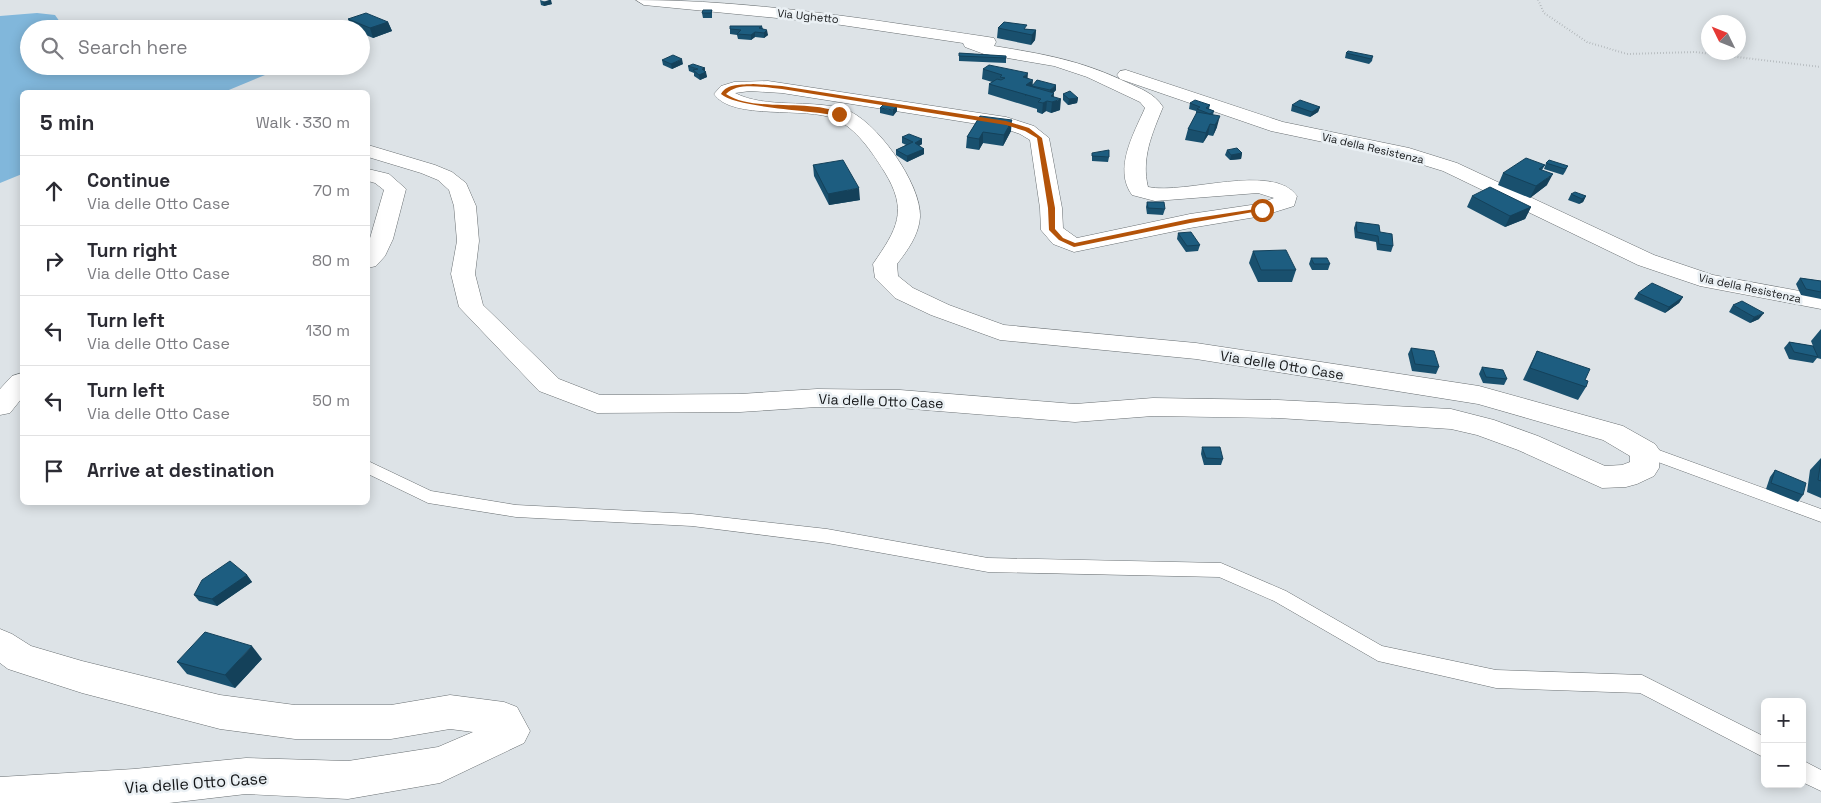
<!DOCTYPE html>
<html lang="en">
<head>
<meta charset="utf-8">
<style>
	:root { --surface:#fff; --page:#f7f7f7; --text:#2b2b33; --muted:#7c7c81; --line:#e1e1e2 }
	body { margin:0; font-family:"Space Grotesk",sans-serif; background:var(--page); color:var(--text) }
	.controls { position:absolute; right:15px; bottom:15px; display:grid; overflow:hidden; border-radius:8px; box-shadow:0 2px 12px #0003 }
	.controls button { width:45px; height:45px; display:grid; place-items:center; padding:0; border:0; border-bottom:1px solid var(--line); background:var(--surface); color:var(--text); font:25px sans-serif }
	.compass { position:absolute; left:1701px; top:15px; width:45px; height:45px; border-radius:50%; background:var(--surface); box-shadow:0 2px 12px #0003; rotate:313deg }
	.stop { position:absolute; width:15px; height:15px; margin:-11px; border:4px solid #b45309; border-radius:50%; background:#fff }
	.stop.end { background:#b45309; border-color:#fff; box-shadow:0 1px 5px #0008 }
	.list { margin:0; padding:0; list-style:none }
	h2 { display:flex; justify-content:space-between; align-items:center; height:65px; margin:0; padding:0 20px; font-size:21px }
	h2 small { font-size:16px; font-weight:400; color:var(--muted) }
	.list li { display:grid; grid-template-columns:32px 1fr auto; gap:15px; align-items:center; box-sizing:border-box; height:70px; padding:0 20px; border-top:1px solid var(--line) }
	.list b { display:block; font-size:19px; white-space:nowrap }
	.list p { margin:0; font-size:16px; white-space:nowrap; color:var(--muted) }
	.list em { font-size:16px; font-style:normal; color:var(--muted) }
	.icon { flex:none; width:28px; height:28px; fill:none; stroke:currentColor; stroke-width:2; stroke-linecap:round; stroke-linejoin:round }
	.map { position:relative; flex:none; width:1821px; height:803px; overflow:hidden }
	.search { position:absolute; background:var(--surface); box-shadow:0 2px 12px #0003; left:20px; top:20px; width:350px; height:55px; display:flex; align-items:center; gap:12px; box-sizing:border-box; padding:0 18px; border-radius:28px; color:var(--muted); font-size:19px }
	.panel { position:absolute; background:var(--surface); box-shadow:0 2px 12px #0003; left:20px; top:90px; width:350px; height:415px; border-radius:8px }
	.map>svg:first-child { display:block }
	.green { fill:#81b7db }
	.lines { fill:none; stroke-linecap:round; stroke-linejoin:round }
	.service-casing { stroke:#696f72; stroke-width:1 }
	.tertiary-casing { stroke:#696f72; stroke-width:1 }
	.path { stroke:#989da0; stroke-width:2; stroke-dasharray:0.5 2.5; stroke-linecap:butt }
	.service { fill:#fff; fill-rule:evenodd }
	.tertiary { fill:#fff; fill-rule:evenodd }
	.wall { fill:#19506e }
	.shaded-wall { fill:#14415a }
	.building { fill:#1d5d80; stroke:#14415a }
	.route { fill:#b45309 }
	.labels { text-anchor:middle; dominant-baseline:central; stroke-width:5; stroke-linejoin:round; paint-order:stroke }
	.far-street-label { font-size:11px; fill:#141618; stroke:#eaf0f4 }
	.street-label { font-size:14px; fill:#141618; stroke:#eaf0f4 }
	.near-street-label { font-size:16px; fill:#141618; stroke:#eaf0f4 }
</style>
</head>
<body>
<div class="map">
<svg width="1821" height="803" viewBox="0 0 1821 803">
	<rect width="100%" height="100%" fill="#dde3e7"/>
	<path class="green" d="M37,13L55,15L60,22L43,29H29V66H287L224,92H22V174L0,183V16Z"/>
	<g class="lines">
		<g class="service-casing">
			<path id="service" d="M1645,445L1821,509V522L1639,455L1637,451L1639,447Z
				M368,461L431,491L516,505L692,514L827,529L988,558L1221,563L1286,591L1382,646L1496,670L1642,675L1765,737V758L1640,693L1496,688L1378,661L1274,601L1219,577L988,572L827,543L692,526L516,517L428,503L368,474Z
				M1802,760L1821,770V791L1802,782Z"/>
		</g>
		<g class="tertiary-casing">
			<path id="tertiary" d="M636,0C755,0 872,20 988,37L994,38L996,42L994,46C1043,54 1080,60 1126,82C1141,89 1154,93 1163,107C1152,134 1141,158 1148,187C1185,195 1273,162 1297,196L1294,206L1262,216L1190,228L1074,252L1053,244L1041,230L1040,208L1030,140L1020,134L1003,128L782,93L750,91L735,93C766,109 810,99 844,109C876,119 922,185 920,217C919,235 907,251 897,264L898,276L913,288L949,305L1004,325L1196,343L1479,386L1623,426L1655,444L1660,451L1659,468L1654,476L1637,484L1626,487L1602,488L1518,450L1477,435L1451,429L1278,418L1153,416L1075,422L900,408L817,407L740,412L597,413L539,391L459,307L451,274L457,241L454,206L449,190L438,180L421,173L368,157V145L435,165L452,172L466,183L476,206L479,241L475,274L483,305L559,379L600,395L740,394L817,389L900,390L1075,404L1153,398L1278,400L1451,409L1494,420L1538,436L1605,466L1622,465L1630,462V456L1603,440L1478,404L1196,359L1000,340L931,315L895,298L875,278L873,264C897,229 909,211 884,171C872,152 856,128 835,119C806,106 732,121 714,94L721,86L734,82L768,81L1006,117L1034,126L1049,138L1062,208L1063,228L1077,238L1190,214L1258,204L1274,198L1258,193L1155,201L1132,195C1113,169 1134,133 1145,108L1140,102L1087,77L1054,66L984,54L965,47L963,43L828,23L644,5Z
				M1126,70L1283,122L1409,148L1457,163L1654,255L1713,275L1821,295V309L1700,286L1638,265L1443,171L1404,159L1271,131L1120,79L1117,75L1120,71Z
				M368,169L389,174L406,189L393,239L385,256L376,266L368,268V245L384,190L375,183L368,181Z
				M22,373V398L10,413L0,415V389L12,376Z
				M0,629L12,634L31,646L82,661L220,695L295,705H391L450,695L504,702L517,707L530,731L524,743L440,783L348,799L246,794L169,803H0V777L134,769L246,758L348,761L438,747L473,732L450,729L391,739H295L220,729L82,693L8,669L0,663Z"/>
		</g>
		<path class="path" d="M1538,0L1544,13L1587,42L1627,54L1695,52L1821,67"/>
		<use href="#service" class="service"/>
		<use href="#tertiary" class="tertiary"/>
	</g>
	<path class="wall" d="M540,0L552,4L544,6L541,5Z
		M712,10V18H703L702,13Z
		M348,19L388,22L392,31L373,38L361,33V29H351Z
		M730,26H762L763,29L768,35L764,38L755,37L751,40L738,39L737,35L730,34Z
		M998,28L1027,29L1036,30L1035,40L1031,45L997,38Z
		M959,53L1006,56V63L959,61Z
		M1346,53L1373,56L1372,61L1369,64L1345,58Z
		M662,60L683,64L672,69L663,65Z
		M688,66L705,71L707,77L700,80L694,76V73L689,71Z
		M983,69L1028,78L1033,85L1056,90L1053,93L1054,97L1060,110L1051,113L1046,111L1042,114L1037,112V109L988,94L989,84L992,82L982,79Z
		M1063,94L1078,98L1077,103L1068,105L1063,100Z
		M1190,103L1210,105L1209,109L1214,111L1213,115L1217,127L1213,136L1208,135L1203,143L1185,140L1188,129L1196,115V111L1189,109Z
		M1292,105L1320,107L1318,112L1310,117L1291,111Z
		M880,108L897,111L893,116L880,113Z
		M980,116L1011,131L1003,146L983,143L979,150L966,148L967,137Z
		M902,137L922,139V144L919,146L924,149V154L907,162L896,155V150L906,145L902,143Z
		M1227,150L1242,153L1241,159L1230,160L1225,155Z
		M1092,153L1109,157L1108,162L1092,161Z
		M1546,163L1568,166L1565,172L1563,175L1544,169Z
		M813,165L860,200L829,205L814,176Z
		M1545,165L1542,170L1547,185L1530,198L1498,185L1503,173Z
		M1571,194L1586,196L1583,202L1579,204L1568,200Z
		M1472,196L1531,207L1525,219L1505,227L1467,207Z
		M1147,202L1165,209L1163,215L1147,214L1146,207Z
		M1356,222L1380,232L1393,246L1391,252L1377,250L1376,242L1355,238L1354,228Z
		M1178,233L1200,245L1198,251L1186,252L1177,239Z
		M1253,251L1296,270L1292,282H1258L1249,263Z
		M1311,258L1330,264L1328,270H1312L1309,264Z
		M1800,278L1821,281V299L1801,295L1796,284Z
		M1638,293L1683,297L1679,303L1665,313L1634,299Z
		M1733,305L1759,319L1750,323L1729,312Z
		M1821,329V359L1817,358L1813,363L1789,359L1784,348L1789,342L1813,346L1811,341Z
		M1411,348L1439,367L1436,374L1412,371L1408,354Z
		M1537,351L1585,380L1586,387L1578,400L1523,380L1531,363Z
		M1482,367L1507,379L1504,385L1483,383L1479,374Z
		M1202,447L1223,459L1221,465H1204L1201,454Z
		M1821,458V498L1807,492L1810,470Z
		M1775,470L1803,495L1798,502L1766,489L1770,477Z
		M247,575L252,582L217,606L199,601L194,595Z
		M262,659L235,688L187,674L177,662Z"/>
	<path class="shaded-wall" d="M549,0H551L552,4L544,6L543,2Z
		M388,22L392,31L373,38L370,28Z
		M767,30L768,35L764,38V33Z
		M1036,30L1035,40L1031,45L1032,35Z
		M755,32V37L751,40V35Z
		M682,59L683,64L672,69L671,64Z
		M705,68V72H706L707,77L700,80L699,75L702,69Z
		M1028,73L1027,84L1023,77Z
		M1033,80L1032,91L1025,96L1026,85Z
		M1056,85V90L1050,96V90Z
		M1054,93L1053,102L1061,99L1060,110L1051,113L1052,102L1051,96Z
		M1078,98L1077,103L1068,105L1069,99Z
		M1047,101L1046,111L1042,114L1043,103Z
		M897,106V111L893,116V110Z
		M1320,107L1318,112L1310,117L1312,112Z
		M1220,116L1217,127L1213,136L1215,125Z
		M1012,120L1011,131L1003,146L1004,135Z
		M1210,124L1208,135L1203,143L1206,133Z
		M983,132V143L979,150V139Z
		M922,139V144L915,148V143Z
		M924,149V154L907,162V156Z
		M1242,153L1241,159L1230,160L1231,155Z
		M1553,174L1547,185L1530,198L1536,186Z
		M859,188L860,200L829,205L828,194Z
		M1586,196L1583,202L1579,204L1582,199Z
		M1531,207L1525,219L1505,227L1510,216Z
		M1683,297L1679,303L1665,313L1669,307Z
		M1764,313L1759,319L1750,323L1754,317Z
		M247,575L252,582L217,606L212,599Z
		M252,646L262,659L235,688L225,675Z"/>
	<path class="building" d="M703,10H712L711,13H702Z
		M366,13L388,22L370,28L348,19Z
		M1004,22L1027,25L1024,29L1036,30L1032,35L998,28Z
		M730,26H762L759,28L767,30L764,33L755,32L751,35L737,34L741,30L730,29Z
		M1348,51L1373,56L1371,59L1346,53Z
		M959,53L1006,56V58L959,56Z
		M673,55L682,59L671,64L662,60Z
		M693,64L705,68L702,69L706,72L699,75L693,70L698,69L688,66Z
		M989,65L1028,73L1023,77L1033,80L1026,85L1054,93L1051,96L1061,99L1052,102L1047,101L1043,103L1038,102L1041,99L989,84L997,79L1001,80L1005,78L1000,77L1002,75L983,69Z
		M1037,80L1056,85L1050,90L1032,86Z
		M1070,91L1078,98L1069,99L1063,94Z
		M1195,100L1210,105L1206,108L1214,111L1210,114L1197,109L1200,107L1190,103Z
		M1300,100L1320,107L1312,112L1292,105Z
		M885,103L897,106L893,110L880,108Z
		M1197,112L1220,116L1215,125L1210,124L1206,133L1188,129Z
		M980,116L1012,120L1004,135L983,132L979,139L967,137Z
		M909,134L922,139L915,143L924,149L907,156L896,150L913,142L902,137Z
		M1237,148L1242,153L1231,155L1227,150Z
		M1109,150V157L1092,156V153Z
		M1526,158L1545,165L1539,169L1553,174L1536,186L1503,173Z
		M843,160L859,188L828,194L813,165Z
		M1549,160L1568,166L1565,169L1546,163Z
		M1490,187L1531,207L1510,216L1472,196Z
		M1575,192L1586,196L1582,199L1571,194Z
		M1147,202H1164L1165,209L1148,208Z
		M1356,222L1379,225L1380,232L1392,234L1393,246L1379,244L1378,236L1357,232Z
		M1191,232L1200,245L1187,246L1178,233Z
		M1286,250L1296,270H1261L1253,251Z
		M1311,258H1327L1330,264H1314Z
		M1800,278L1821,281V292L1806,289Z
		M1652,283L1683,297L1669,307L1638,293Z
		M1742,301L1764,313L1754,317L1733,305Z
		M1789,342L1813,346L1818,357L1794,352Z
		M1411,348L1434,351L1439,367L1415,364Z
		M1537,351L1590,369L1585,380L1588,381L1586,387L1530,368Z
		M1482,367L1503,370L1507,379L1486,377Z
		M1202,447H1220L1223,459L1206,458Z
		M1821,460V481L1818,480Z
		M1775,470L1806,483L1803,495L1771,483Z
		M230,561L247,575L212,599L194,595L202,580Z
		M205,632L252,646L225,675L177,662Z"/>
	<path class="route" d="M753,84L782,86L1006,121L1029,128L1042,138L1055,208V229L1063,238L1075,243L1190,219L1262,208L1265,210L1190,223L1074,247L1059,240L1049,230L1048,208L1037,138L1025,131L1006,125L782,89C766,88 738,81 726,94C754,113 811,98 842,114L839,116C813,110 736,108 721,94C727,83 742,85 753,84Z"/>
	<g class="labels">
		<g class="far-street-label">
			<text transform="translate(808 16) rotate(6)">Via Ughetto</text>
			<text transform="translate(1373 148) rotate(13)">Via della Resistenza</text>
			<text transform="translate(1750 288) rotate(12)">Via della Resistenza</text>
		</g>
		<g class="street-label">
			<text transform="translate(1282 365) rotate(9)">Via delle Otto Case</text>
			<text transform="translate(881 401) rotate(2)">Via delle Otto Case</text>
		</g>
		<g class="near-street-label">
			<text transform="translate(196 783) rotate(-4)">Via delle Otto Case</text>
		</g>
	</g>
</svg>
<div class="controls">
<button>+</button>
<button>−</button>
</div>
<svg class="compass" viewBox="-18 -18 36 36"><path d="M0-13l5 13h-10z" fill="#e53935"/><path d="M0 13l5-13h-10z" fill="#7c7c81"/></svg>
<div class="stop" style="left:1262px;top:210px"></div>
<div class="stop end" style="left:839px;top:114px"></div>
<div class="search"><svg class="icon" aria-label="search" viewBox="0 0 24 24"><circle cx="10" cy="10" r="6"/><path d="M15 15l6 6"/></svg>Search here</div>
<section class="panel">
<h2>5 min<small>Walk · 330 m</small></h2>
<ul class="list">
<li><svg class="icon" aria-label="ahead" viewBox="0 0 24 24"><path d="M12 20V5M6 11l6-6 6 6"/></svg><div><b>Continue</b><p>Via delle Otto Case</p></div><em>70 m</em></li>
<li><svg class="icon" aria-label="right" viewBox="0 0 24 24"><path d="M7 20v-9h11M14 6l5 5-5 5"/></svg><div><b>Turn right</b><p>Via delle Otto Case</p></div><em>80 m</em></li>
<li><svg class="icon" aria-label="left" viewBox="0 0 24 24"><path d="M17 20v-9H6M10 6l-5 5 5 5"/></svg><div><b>Turn left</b><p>Via delle Otto Case</p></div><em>130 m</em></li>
<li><svg class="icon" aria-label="left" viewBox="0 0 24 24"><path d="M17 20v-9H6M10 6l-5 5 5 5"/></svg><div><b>Turn left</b><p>Via delle Otto Case</p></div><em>50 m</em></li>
<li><svg class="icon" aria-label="arrive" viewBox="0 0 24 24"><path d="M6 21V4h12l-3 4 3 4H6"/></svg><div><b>Arrive at destination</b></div></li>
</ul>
</section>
</div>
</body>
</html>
